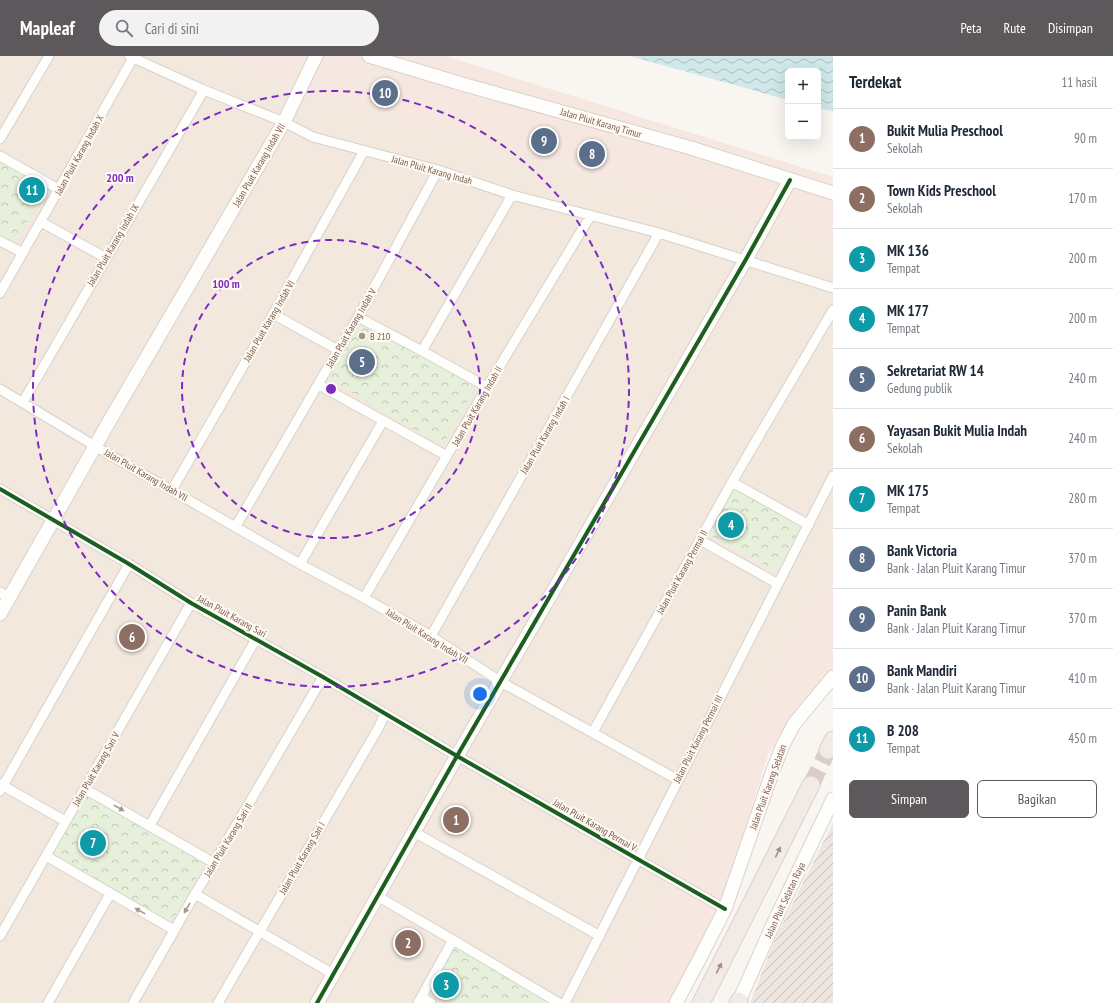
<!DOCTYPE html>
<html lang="id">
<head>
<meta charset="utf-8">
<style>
	:root { --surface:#fff; --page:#f2f2f3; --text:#1f2937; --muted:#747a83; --line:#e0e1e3; --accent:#5c585b }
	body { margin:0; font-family:"PT Sans Narrow",sans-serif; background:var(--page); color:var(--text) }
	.controls { position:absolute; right:12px; top:12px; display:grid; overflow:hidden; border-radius:6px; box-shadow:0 4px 16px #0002 }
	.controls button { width:36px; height:36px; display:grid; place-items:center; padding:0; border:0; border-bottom:1px solid var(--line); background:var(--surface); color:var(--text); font:20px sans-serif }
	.you { position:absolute; left:480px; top:638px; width:14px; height:14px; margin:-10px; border:3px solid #fff; border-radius:50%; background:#1a73e8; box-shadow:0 0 0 6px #1a73e833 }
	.badge { display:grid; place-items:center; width:26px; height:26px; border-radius:50%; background:var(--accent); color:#fff; font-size:13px; font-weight:700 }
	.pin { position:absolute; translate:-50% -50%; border:2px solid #fff; box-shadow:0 1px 4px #0006 }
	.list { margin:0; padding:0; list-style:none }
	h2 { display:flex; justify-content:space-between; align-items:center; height:52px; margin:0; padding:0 16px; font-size:17px }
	h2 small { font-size:13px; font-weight:400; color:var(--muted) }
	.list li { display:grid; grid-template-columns:26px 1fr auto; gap:12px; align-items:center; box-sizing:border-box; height:60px; padding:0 16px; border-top:1px solid var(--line) }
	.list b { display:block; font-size:15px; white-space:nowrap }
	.list p { margin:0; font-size:13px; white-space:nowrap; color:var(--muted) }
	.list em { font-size:13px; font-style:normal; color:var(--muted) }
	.actions { display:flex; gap:8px; padding:12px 16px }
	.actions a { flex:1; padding:9px 0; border:1px solid var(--accent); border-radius:6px; text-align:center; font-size:14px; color:var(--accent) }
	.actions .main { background:var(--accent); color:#fff }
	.icon { flex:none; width:22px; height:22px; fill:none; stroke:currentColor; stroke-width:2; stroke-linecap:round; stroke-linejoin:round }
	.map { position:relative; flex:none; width:833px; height:947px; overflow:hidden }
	header { display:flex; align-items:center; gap:24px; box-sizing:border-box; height:56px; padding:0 20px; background:var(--accent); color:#fff }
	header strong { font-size:19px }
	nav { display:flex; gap:22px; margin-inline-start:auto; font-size:14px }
	.search { width:280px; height:36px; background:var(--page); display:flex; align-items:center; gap:10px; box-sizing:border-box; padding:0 14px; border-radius:22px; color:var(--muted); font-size:15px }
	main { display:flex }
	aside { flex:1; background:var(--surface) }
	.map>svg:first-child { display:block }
	.residential { fill:#f2e8de }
	.commercial { fill:#f6e8e1 }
	.industrial { fill:url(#industrial-furrows) }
	.forest { fill:url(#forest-crowns) }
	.water { fill:url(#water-waves) }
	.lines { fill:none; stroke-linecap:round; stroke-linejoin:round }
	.highway-tunnel { stroke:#d9cfc7; stroke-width:17; stroke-dasharray:17 8; stroke-linecap:butt }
	.street-casing { stroke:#d7d1cb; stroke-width:11 }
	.secondary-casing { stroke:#d9d2cb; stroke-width:15 }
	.highway-casing { stroke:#dad1cc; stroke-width:19 }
	.street { stroke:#fefefd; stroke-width:9 }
	.secondary { stroke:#fefefd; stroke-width:13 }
	.highway { stroke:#f2eae7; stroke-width:17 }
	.cycleway-casing { stroke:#fffaf3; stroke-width:6 }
	.cycleway { stroke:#1b5e20; stroke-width:4 }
	.oneway { fill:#a8958b }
	.oneway2 { fill:#a48e83 }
	.ring { fill:none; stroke:#7b2cbf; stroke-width:2; stroke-dasharray:7 5 }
	.poi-dot { fill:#a69286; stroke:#fffaf3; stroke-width:1.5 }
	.labels { text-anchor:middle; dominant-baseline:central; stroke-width:4; stroke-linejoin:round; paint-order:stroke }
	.street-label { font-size:10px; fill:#7a5c4d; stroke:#fffaf3 }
	.poi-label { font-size:10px; fill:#7a5c4d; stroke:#fffaf3; text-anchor:start }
	.centre { fill:#7b2cbf; stroke:#fffaf3; stroke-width:2 }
	.ring-label { font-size:12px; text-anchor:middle; font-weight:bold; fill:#7b2cbf; stroke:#fffaf3; stroke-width:4; stroke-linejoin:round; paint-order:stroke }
</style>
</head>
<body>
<header>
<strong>Mapleaf</strong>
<div class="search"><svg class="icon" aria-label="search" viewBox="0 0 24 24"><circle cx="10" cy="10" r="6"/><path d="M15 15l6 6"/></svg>Cari di sini</div>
<nav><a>Peta</a><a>Rute</a><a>Disimpan</a></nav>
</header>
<main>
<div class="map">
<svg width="833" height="947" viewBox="0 0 833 947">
	<defs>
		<pattern id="industrial-furrows" width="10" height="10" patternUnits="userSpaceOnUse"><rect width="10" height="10" fill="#ede5e0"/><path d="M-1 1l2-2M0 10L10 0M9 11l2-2" fill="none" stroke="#c5bdb8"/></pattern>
		<pattern id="forest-crowns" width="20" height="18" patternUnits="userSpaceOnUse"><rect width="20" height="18" fill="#e7f0db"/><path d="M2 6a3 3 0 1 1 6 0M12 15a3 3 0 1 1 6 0" fill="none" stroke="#c0c6b4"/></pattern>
		<pattern id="water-waves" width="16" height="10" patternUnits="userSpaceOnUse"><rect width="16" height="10" fill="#d0e8ea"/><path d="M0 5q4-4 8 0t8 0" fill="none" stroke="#aebfc0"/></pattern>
	</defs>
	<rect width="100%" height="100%" fill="#f9f5f0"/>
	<path class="residential" d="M0,0H223L292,31L833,186V508L610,947H0Z"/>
	<path class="commercial" d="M223,0H445L833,121V186L292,31Z
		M833,508V632L769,696L721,848L669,947H610Z"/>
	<path class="industrial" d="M833,767V947H750L776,881Z"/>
	<path class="forest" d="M0,94L51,124L13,191L0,184Z
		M359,262L476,331L442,390L325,321Z
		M734,424L805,465L777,516L705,476Z
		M86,738L205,806L171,868L52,797Z
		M456,887L555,947H449L428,935Z"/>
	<path class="water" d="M630,0H833V55L818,52V15H788V44Z"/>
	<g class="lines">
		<path class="highway-tunnel" d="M811,729L828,694"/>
		<g class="street-casing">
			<path id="street" d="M129,0L204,34L284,66L313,81L438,114L512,139L659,177L833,232
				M0,83L49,0
				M0,100L60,134
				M41,166L106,202
				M0,185L23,197
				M0,237L133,2
				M273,258L338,294
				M358,261L422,295L487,331
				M422,295L512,139
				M319,329L447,400
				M0,333L110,399L300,508L364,542L431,580L501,626L678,724
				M23,346L204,34
				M732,426L809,469
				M0,433L129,508L191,547L323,621L457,700L725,853
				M172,434L273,258L364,95
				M236,470L338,294L358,261L438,114
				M700,484L778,528
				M300,508L383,365
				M0,536L9,542
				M364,542L487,331L591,159
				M431,580L659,177
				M593,676L732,426L833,254
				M0,728L65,765
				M85,733L214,807
				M0,735L129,508
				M150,769L256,583
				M414,776L600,880
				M46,800L174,874
				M195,838L333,918
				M377,840L453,884L559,947
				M0,880L191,547
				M422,941L431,947
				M48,947L110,838
				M133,947L195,838L214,807L323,621
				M218,947L379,671L385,657
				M418,947L453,884
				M565,947L833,420"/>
		</g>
		<g class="secondary-casing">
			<path id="secondary" d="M369,0L462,28L691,92L833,137
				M0,558L110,364L284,66L316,0
				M739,945L775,864L833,743
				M317,947L457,700L745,205L790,124
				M676,947L700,902L725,853L773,714L783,689L794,668L833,621"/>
		</g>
		<g class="highway-casing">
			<path id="highway" d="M828,694L833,684
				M701,947L811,729
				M738,947L739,945"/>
		</g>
		<use href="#street" class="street"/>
		<use href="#secondary" class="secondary"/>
		<use href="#highway" class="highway"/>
		<g class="cycleway-casing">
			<path id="cycleway" d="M0,433L129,508L191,547L323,621L457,700L725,853
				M317,947L457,700L745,205L790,124"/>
		</g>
		<use href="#cycleway" class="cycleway"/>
	</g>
	<defs><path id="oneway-solid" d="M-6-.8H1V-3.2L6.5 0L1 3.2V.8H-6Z"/></defs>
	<g class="oneway">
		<use href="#oneway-solid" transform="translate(119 752) rotate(29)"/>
		<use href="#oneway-solid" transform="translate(187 852) rotate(120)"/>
		<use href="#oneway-solid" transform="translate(140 855) rotate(-151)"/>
	</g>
	<g class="oneway2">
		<use href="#oneway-solid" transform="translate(778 796) rotate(-64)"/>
		<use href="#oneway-solid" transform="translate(719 912) rotate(-63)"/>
	</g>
	<g class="ring">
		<circle cx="331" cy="333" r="149"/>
		<circle cx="331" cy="333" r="298"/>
	</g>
	<circle class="poi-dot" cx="362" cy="280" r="4"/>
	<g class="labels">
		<g class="street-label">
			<text transform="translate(601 67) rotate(16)">Jalan Pluit Karang Timur</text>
			<text transform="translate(79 99) rotate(-61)">Jalan Pluit Karang Indah X</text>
			<text transform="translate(259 109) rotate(-60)">Jalan Pluit Karang Indah VII</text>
			<text transform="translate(432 114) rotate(16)">Jalan Pluit Karang Indah</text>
			<text transform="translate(113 189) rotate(-60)">Jalan Pluit Karang Indah IX</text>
			<text transform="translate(269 265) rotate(-60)">Jalan Pluit Karang Indah VI</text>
			<text transform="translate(351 272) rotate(-60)">Jalan Pluit Karang Indah V</text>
			<text transform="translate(477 350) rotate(-60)">Jalan Pluit Karang Indah II</text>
			<text transform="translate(545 379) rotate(-60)">Jalan Pluit Karang Indah I</text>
			<text transform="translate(146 419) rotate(30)">Jalan Pluit Karang Indah VII</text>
			<text transform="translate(682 516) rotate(-61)">Jalan Pluit Karang Permai II</text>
			<text transform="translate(232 560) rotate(29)">Jalan Pluit Karang Sari</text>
			<text transform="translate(427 580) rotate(32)">Jalan Pluit Karang Indah VII</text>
			<text transform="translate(698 683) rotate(-63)">Jalan Pluit Karang Permai III</text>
			<text transform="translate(96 713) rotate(-60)">Jalan Pluit Karang Sari V</text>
			<text transform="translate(768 731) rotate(-70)">Jalan Pluit Karang Selatan</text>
			<text transform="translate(595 769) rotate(30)">Jalan Pluit Karang Permai V</text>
			<text transform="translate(228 784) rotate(-59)">Jalan Pluit Karang Sari II</text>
			<text transform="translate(302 802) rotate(-60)">Jalan Pluit Karang Sari I</text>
			<text transform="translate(785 844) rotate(-65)">Jalan Pluit Selatan Raya</text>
		</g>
		<g class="poi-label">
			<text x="370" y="280">B 210</text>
		</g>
	</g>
	<circle cx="331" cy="333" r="6" class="centre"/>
	<g class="ring-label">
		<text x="120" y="126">200 m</text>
		<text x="226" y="232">100 m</text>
	</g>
</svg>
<div class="controls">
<button>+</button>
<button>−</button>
</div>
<div class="you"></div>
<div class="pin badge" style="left:456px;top:764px;background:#8d6e63">1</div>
<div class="pin badge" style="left:408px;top:887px;background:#8d6e63">2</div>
<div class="pin badge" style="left:446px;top:929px;background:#0f9aa8">3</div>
<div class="pin badge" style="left:731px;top:469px;background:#0f9aa8">4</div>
<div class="pin badge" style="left:362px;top:306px;background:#5c6f8a">5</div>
<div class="pin badge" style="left:132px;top:581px;background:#8d6e63">6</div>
<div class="pin badge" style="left:93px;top:787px;background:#0f9aa8">7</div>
<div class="pin badge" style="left:592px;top:98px;background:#5c6f8a">8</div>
<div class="pin badge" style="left:544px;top:85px;background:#5c6f8a">9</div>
<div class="pin badge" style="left:385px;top:37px;background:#5c6f8a">10</div>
<div class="pin badge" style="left:32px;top:134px;background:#0f9aa8">11</div>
</div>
<aside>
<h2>Terdekat<small>11 hasil</small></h2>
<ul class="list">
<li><span class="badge" style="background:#8d6e63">1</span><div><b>Bukit Mulia Preschool</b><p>Sekolah</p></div><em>90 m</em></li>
<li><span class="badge" style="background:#8d6e63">2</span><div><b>Town Kids Preschool</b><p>Sekolah</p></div><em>170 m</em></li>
<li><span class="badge" style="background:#0f9aa8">3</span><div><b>MK 136</b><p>Tempat</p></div><em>200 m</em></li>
<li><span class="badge" style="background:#0f9aa8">4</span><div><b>MK 177</b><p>Tempat</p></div><em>200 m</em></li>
<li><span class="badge" style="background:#5c6f8a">5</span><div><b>Sekretariat RW 14</b><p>Gedung publik</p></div><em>240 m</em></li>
<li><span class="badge" style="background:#8d6e63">6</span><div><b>Yayasan Bukit Mulia Indah</b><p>Sekolah</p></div><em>240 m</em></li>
<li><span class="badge" style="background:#0f9aa8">7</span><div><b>MK 175</b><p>Tempat</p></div><em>280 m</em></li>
<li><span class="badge" style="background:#5c6f8a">8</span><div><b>Bank Victoria</b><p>Bank · Jalan Pluit Karang Timur</p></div><em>370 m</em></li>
<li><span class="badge" style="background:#5c6f8a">9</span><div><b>Panin Bank</b><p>Bank · Jalan Pluit Karang Timur</p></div><em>370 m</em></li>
<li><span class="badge" style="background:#5c6f8a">10</span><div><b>Bank Mandiri</b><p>Bank · Jalan Pluit Karang Timur</p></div><em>410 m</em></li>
<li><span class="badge" style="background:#0f9aa8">11</span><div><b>B 208</b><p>Tempat</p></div><em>450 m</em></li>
</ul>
<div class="actions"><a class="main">Simpan</a><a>Bagikan</a></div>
</aside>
</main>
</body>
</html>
